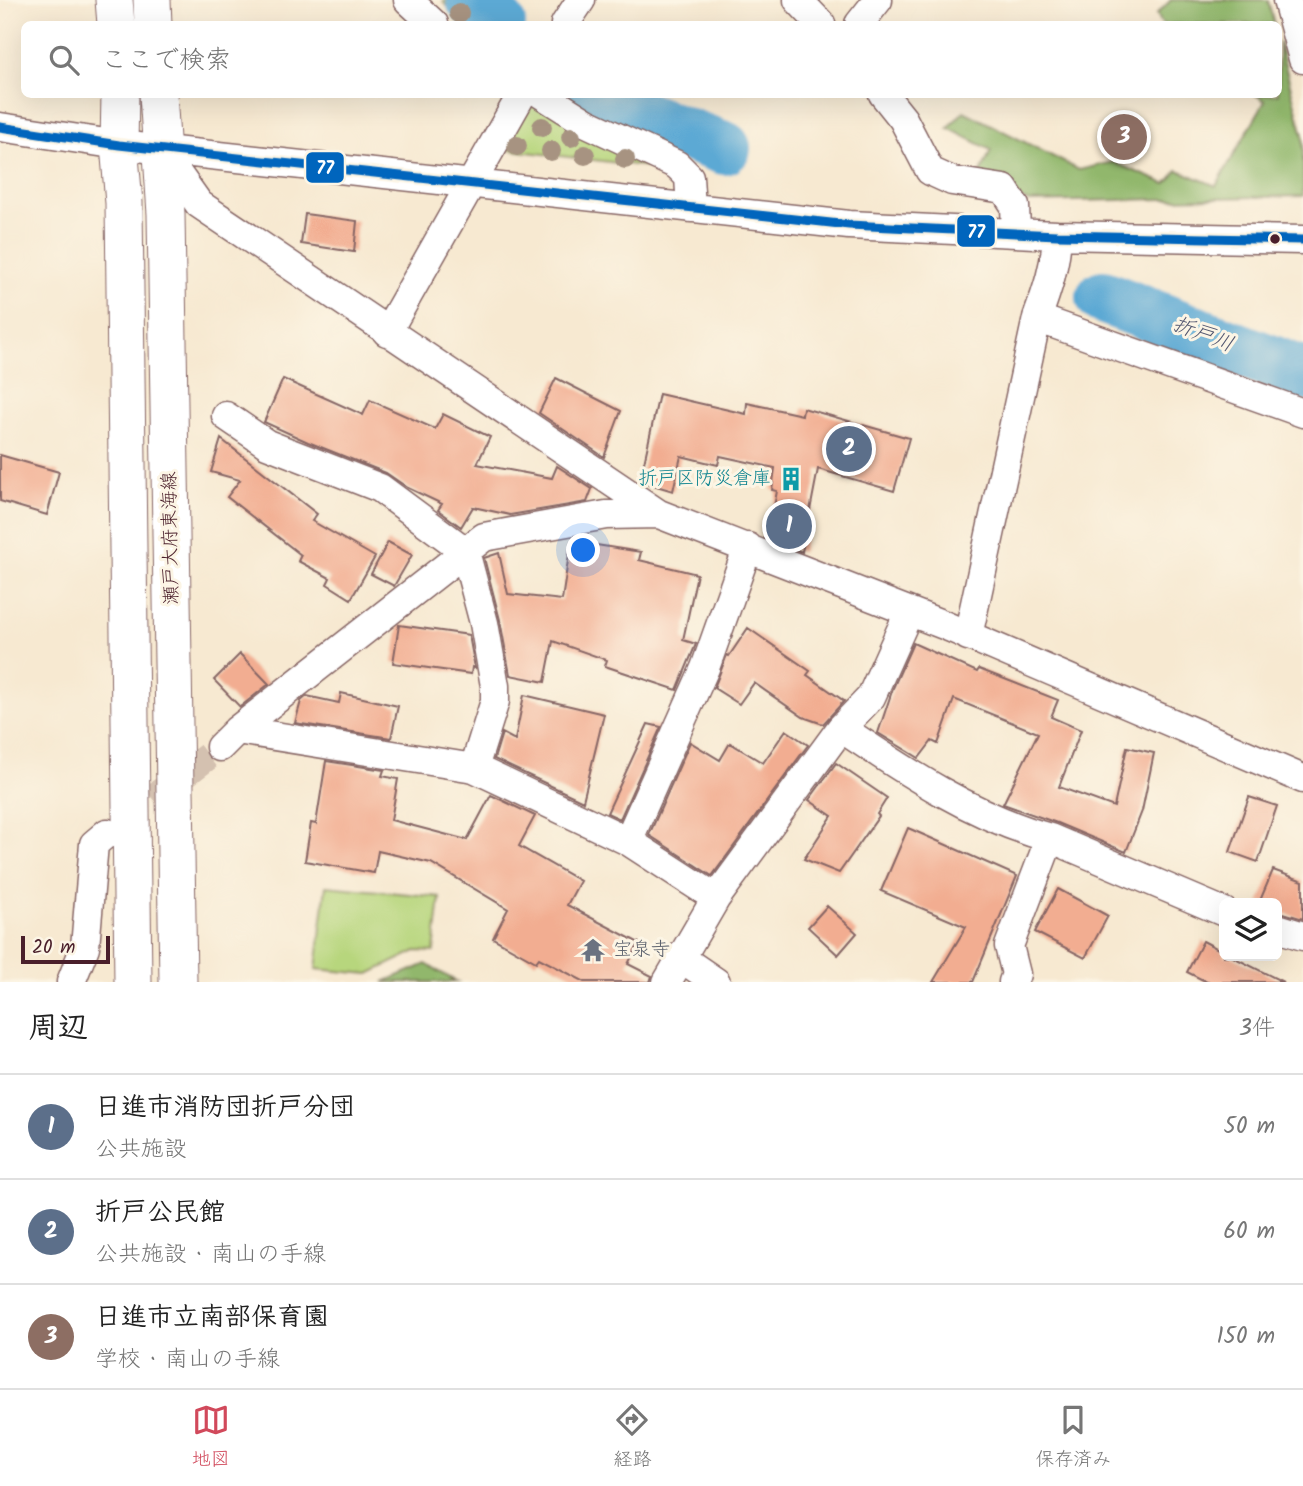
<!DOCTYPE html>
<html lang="ja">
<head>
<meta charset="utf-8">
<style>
	:root { --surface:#fff; --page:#f2f2f2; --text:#222; --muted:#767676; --line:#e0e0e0; --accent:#d1495b }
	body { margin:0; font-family:Kalam,"Klee One",sans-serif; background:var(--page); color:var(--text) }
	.controls { position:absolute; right:21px; bottom:21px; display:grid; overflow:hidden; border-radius:10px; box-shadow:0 7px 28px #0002 }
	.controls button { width:63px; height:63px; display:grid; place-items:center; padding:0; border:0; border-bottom:2px solid var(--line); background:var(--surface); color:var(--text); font:35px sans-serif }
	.scale { position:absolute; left:21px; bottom:18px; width:89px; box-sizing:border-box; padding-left:7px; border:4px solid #4a1f2b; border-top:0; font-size:19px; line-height:24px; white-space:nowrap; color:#4a1f2b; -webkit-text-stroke:5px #fcf5e5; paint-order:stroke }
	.you { position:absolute; left:584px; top:551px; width:24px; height:24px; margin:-18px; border:5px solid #fff; border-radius:50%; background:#1a73e8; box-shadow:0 0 0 10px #1a73e833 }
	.badge { display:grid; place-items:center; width:46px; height:46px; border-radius:50%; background:var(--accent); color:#fff; font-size:23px; font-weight:700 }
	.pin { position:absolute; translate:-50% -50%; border:4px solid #fff; box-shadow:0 2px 7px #0006 }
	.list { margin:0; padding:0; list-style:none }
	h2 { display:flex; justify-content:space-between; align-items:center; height:91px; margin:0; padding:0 28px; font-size:30px }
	h2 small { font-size:23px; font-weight:400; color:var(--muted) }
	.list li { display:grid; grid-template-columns:46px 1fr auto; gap:21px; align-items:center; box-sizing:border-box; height:105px; padding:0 28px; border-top:2px solid var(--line) }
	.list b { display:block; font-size:26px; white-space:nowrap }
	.list p { margin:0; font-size:23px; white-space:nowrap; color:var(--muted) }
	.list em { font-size:23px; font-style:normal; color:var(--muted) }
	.icon { flex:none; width:38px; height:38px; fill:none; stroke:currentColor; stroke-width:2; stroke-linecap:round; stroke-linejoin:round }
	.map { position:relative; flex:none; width:1303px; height:982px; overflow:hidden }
	.search { position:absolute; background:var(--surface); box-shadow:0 7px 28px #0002; left:21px; right:21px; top:21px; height:77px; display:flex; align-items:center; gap:18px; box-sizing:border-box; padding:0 24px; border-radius:10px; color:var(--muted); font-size:26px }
	.sheet { height:406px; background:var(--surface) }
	nav { display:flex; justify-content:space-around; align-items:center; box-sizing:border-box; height:98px; border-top:2px solid var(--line); background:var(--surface); font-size:19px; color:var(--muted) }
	nav a { display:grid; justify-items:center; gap:4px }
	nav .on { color:var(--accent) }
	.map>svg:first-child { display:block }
	.green { fill:#b7d67d; stroke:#807a54; stroke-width:2 }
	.forest { fill:#91b76c; stroke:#6e6b4c; stroke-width:2 }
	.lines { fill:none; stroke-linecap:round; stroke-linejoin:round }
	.river { stroke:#5ba9d4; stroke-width:54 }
	.building { fill:#f2ad91 }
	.minor-tunnel { stroke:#d4c1b0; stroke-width:28; stroke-dasharray:28 14; stroke-linecap:butt }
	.minor-casing { stroke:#876665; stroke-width:31 }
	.major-casing { stroke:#876665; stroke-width:39 }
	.minor { stroke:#fff; stroke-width:28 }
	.major { stroke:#fff; stroke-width:37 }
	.bus-1-casing { stroke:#fcf5e5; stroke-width:14 }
	.bus-1 { stroke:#0065bd; stroke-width:9 }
	.tree { fill:#a79381 }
	.bus-dot { fill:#4a1f2b; stroke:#fcf5e5; stroke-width:2.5 }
	.labels { text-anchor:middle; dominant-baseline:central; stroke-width:6; stroke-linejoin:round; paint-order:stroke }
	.culture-label { font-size:19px; fill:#0d838f; stroke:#fcf5e5; text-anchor:end }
	.street-label { font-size:19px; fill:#4a1f2b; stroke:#fcf5e5 }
	.worship-label { font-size:19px; fill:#5b616d; stroke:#fcf5e5; text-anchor:start }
	.water-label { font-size:21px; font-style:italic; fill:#51566f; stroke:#fcf5e5 }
	.line-badge { stroke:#fcf5e5; stroke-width:2.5 }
	.badge-label { font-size:19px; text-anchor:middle; font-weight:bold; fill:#fff }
</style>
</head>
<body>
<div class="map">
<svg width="1303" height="982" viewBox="0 0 1303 982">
	<rect width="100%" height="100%" fill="#fcf5e5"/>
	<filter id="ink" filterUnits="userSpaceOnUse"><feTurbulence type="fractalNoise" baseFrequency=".0143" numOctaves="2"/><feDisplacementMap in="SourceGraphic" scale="14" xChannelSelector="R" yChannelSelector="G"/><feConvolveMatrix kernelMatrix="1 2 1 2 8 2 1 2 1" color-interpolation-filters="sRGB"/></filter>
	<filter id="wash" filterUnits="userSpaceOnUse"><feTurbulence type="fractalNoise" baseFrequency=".00686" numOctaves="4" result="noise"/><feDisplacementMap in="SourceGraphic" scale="28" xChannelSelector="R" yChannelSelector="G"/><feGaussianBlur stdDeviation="1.57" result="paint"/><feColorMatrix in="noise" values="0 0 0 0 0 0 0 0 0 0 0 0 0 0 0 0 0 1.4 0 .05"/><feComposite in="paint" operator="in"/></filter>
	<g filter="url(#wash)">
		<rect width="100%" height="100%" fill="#f7e9d1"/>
		<path class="green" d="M445,0H458L478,18L472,24H467L443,2Z
			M530,97L668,169L502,149Z
			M326,886L440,897L434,952L416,951L369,974L316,969Z"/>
		<path class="forest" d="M1171,0H1268L1274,24H1162L1157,14Z
			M1279,42L1303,136V196L1030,202L967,180L981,173L991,150L948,128L964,111L1079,170L1113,162L1166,184L1178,170L1216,186L1265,101L1256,95L1278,94Z
			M426,964L457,982H384Z"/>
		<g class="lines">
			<path class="river" d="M473,0L499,24
				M587,94L608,105L724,148
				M1103,297L1303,374"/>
		</g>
		<g id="blocks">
			<path class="building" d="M305,214L357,221L354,252L301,244Z
				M556,378L621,411L604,457L539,413Z
				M283,379L363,415L370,400L435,429L443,414L490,437L477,464L552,478L557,466L592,489L587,502L510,515L473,507L461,527L438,510L442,504L408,488L386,473L308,442L264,422Z
				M659,394L746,414L747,403L802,415L803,408L909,438L894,491L818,469L802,552L768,539L777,491L772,490L775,468L720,456L718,465L681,456L673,491L640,481Z
				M221,439L317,514L312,521L375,557L351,599L327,584L330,578L298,561L301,555L227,497L240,480L211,472Z
				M0,455L59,472L47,515L0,501Z
				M571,541L641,552L639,560L697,574L683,640L696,644L677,690L605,666L607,660L553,641L545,682L510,675L500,620L484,558L499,553L508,594L562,600Z
				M388,542L412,555L394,586L371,574Z
				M399,625L469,635L475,668L472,667L471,674L393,663Z
				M748,628L810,671L807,675L844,701L823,724L803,717L754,683L739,704L714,688L727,655L729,656Z
				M913,643L977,672L979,669L1058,700L1051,717L1081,730L1059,787L1114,807L1127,747L1154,753L1142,811L1126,852L1057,823L1003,804L1038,733L954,699L938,744L932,741L919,758L878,733L893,688Z
				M240,654L269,684L240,707L214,680Z
				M341,693L398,706L391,738L295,723L301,701L307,696L339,703Z
				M524,695L604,714L583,801L494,759L502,733L515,740Z
				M648,724L661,727L620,819L607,813Z
				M786,730L808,745L712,876L649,835L690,742L720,760L730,743L763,763Z
				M326,761L384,770L382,776L398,779L391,820L467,840L491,795L535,816L519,846L580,881L567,905L639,943L628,964L652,976L650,982H585L539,958L536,962L493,938L508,909L431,863L378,851L374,873L305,861L311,823L316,824Z
				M836,763L887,798L877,814L879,816L839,873L804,859L832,816L809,800Z
				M1249,797L1277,806L1258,862L1230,852Z
				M908,828L1017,876L973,982H933L966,927L881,891Z
				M1273,870L1303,881V919L1277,911V903H1259Z
				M1058,889L1108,916L1085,958L1035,932Z
				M827,906L857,933L838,955L808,927Z
				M1203,941L1224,952V956H1231L1283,982H1207L1187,972Z"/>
		</g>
	</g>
	<g filter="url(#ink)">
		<use href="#blocks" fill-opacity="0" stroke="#876665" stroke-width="2"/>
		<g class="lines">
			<path class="minor-tunnel" d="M119,824L220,747"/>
			<g class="minor-casing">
				<path id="minor" d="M408,0L434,24
					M798,0L821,24
					M1287,0L1303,59
					M565,24L581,0
					M859,24L878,0
					M541,94L587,123L677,165L689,177L691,208
					M883,94L903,119L930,171L952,181L1004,189L1015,206L1016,231
					M0,127L119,145L849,225L1057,235L1303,240
					M160,149L199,204L659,514L944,625L1303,779
					M1037,318L1303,413
					M387,332L522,94
					M226,416L267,444L380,488L465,551L484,623L495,686V701L474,768
					M968,636L1037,318C1047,291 1056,264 1057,235
					M841,728C906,772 974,817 1050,838L1224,912
					M237,730L474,768L628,841L716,898
					M220,747L237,730L484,537L606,515L659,514
					M628,841L705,668L748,547
					M1277,928L1303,936
					M681,958L716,982
					M71,982L85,947L94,844L107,833
					M667,982L716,898L841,728L871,697L909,612
					M1013,982L1016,974L1009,946L1050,838"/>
			</g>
			<g class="major-casing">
				<path id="major" d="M114,0L116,24
					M152,0L153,24
					M120,94L119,145L124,203L133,982
					M158,94L166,214L178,982"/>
			</g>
			<use href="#minor" class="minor"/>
			<use href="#major" class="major"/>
			<g class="bus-1-casing">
				<path id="bus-1" d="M0,127L119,145L849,225L1057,235L1303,240"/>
			</g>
			<use href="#bus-1" class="bus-1"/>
		</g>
		<g class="tree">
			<circle cx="459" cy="13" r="10"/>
			<circle cx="542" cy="127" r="10"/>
			<circle cx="571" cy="137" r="10"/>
			<circle cx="517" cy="146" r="10"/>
			<circle cx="551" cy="151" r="10"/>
			<circle cx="585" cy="155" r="10"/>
			<circle cx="625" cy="159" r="10"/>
		</g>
	</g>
	<defs>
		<g id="building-bare" transform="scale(1.89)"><path d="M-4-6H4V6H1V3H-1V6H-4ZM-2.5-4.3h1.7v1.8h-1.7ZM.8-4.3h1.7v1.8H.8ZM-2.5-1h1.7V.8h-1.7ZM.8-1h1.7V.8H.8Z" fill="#0f9aa8" stroke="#fcf5e5" stroke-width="2.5" paint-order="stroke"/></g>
		<g id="temple-bare" transform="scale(1.89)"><path d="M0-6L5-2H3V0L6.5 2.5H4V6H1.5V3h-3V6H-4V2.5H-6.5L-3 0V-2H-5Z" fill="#6b7280" stroke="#fcf5e5" stroke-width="2.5" paint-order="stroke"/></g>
	</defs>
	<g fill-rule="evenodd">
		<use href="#building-bare" x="791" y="479"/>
		<use href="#temple-bare" x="593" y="950"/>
	</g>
	<circle class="bus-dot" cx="1275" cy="239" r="6"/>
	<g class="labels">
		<g class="culture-label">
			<text x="771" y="479">折戸区防災倉庫</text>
		</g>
		<g class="street-label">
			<text transform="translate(171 538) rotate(-91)">瀬戸大府東海線</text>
		</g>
		<g class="worship-label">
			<text x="613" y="950">宝泉寺</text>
		</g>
		<g class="water-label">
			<text transform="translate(1203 335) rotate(21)">折戸川</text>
		</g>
	</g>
	<g class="line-badge">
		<rect x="305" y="151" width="40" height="33" rx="7" fill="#0065bd"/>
		<rect x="956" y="214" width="40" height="34" rx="7" fill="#0065bd"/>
	</g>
	<g class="badge-label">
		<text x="325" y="174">77</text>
		<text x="976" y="238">77</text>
	</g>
</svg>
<div class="controls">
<button><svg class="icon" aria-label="layers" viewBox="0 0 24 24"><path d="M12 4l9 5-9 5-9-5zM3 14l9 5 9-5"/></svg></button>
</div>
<div class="scale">20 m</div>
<div class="you"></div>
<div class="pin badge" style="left:789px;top:526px;background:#5c6f8a">1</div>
<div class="pin badge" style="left:849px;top:449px;background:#5c6f8a">2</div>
<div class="pin badge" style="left:1124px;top:137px;background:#8d6e63">3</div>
<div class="search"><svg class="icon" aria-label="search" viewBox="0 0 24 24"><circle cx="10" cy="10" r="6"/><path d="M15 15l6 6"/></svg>ここで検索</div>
</div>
<section class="sheet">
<h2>周辺<small>3件</small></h2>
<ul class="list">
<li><span class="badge" style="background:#5c6f8a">1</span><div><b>日進市消防団折戸分団</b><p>公共施設</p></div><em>50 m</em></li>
<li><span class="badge" style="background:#5c6f8a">2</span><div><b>折戸公民館</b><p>公共施設 · 南山の手線</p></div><em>60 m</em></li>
<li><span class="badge" style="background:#8d6e63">3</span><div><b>日進市立南部保育園</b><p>学校 · 南山の手線</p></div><em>150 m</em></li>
</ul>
</section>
<nav>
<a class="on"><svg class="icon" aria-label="map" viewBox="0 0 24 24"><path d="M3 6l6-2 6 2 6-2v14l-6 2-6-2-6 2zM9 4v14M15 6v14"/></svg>地図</a>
<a><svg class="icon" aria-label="directions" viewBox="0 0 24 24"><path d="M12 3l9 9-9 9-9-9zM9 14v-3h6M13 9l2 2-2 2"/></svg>経路</a>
<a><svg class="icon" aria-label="saved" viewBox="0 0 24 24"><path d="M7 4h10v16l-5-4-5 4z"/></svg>保存済み</a>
</nav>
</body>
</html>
